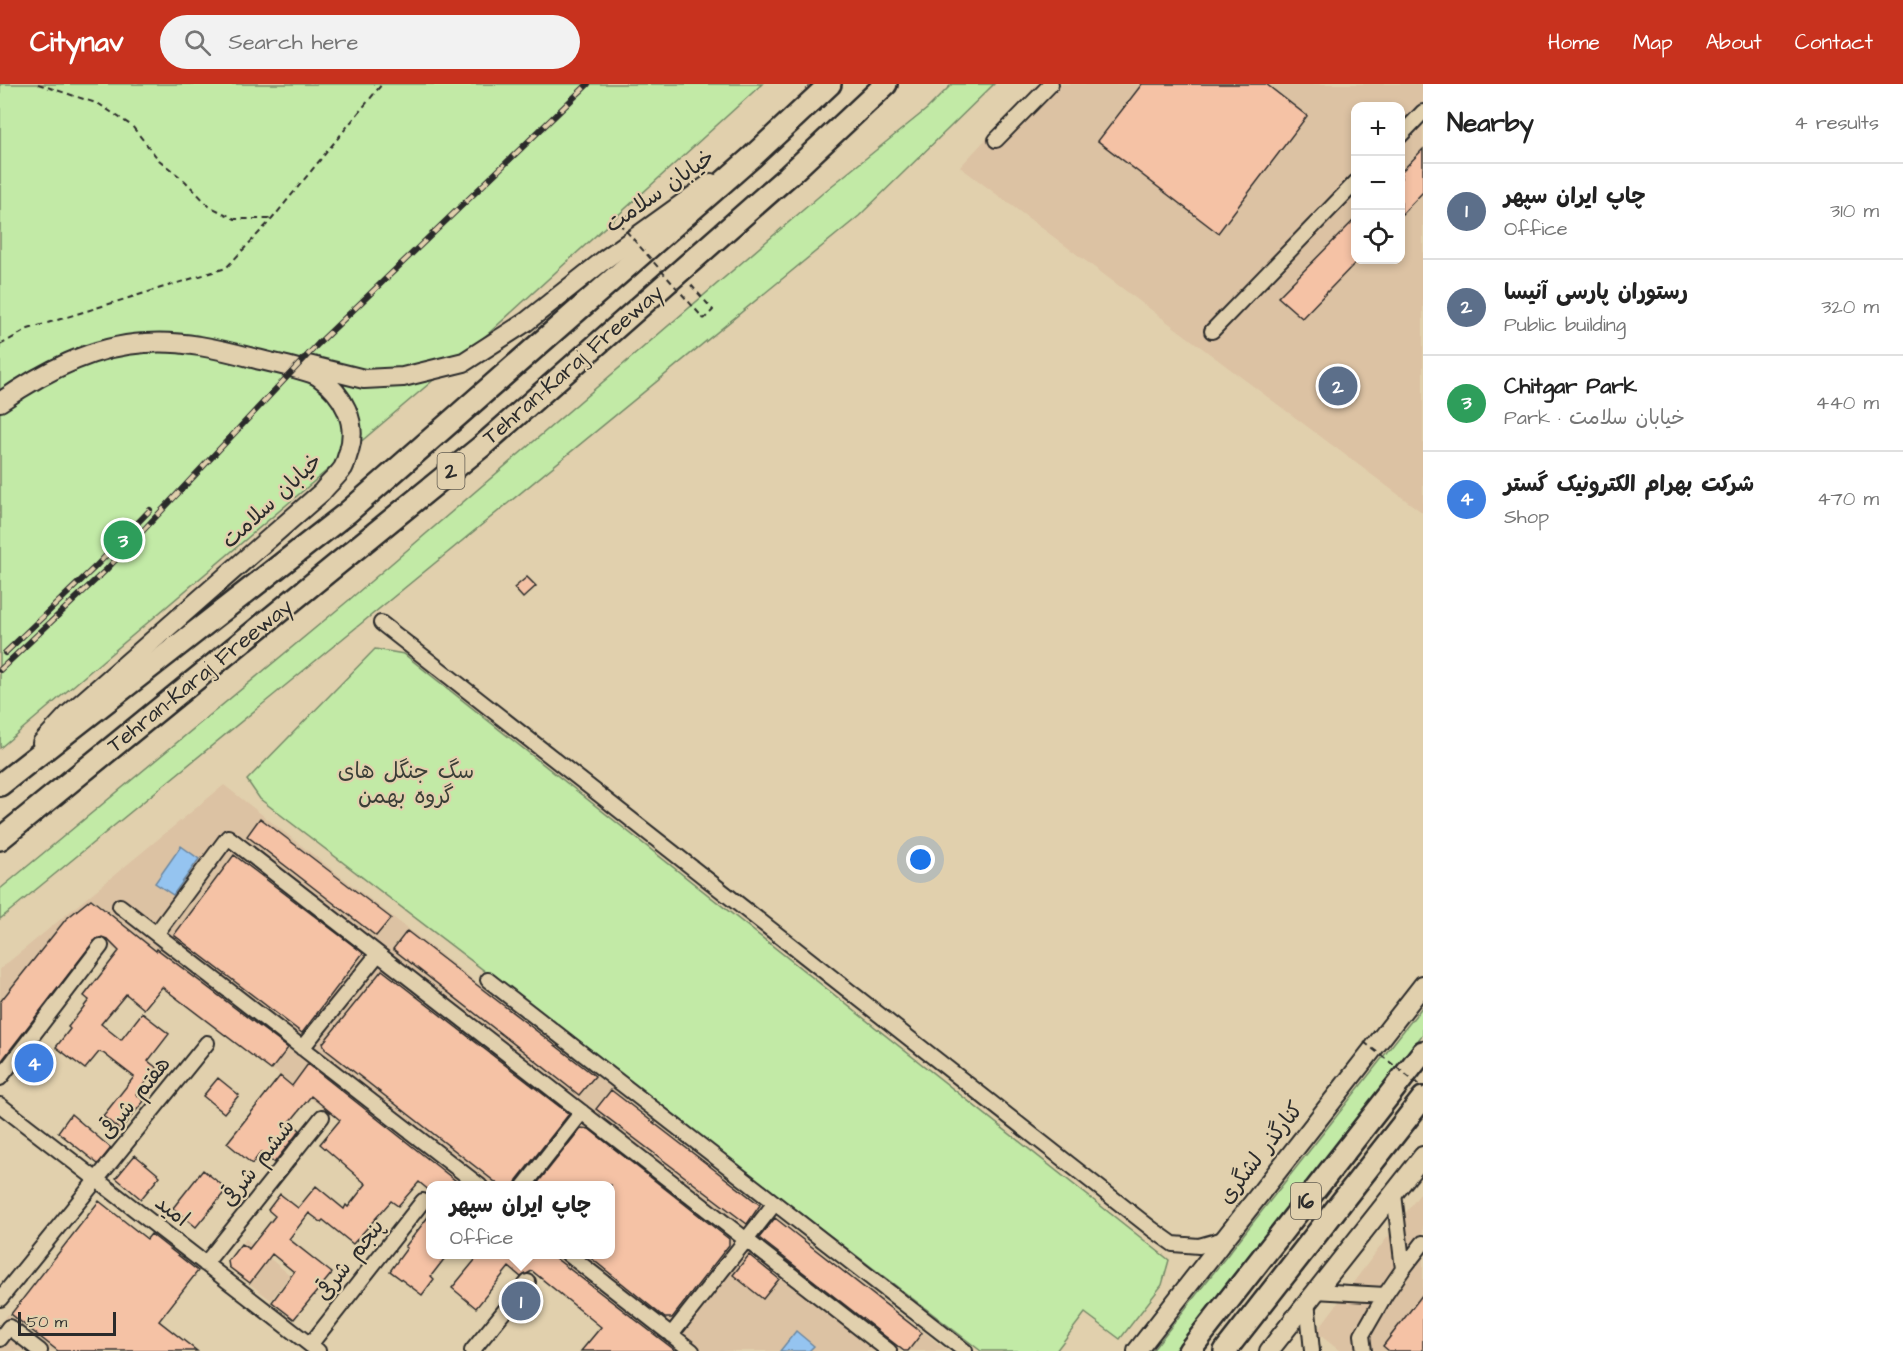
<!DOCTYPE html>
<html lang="en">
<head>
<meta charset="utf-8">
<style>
	:root { --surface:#fff; --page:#f2f2f2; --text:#222; --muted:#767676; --line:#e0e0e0; --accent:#c8321e }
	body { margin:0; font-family:"Architects Daughter","Playpen Sans Arabic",sans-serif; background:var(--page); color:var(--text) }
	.controls { position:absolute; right:18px; top:18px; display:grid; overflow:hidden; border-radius:12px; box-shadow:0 3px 9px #0003 }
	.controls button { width:54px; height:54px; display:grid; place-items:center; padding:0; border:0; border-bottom:2px solid var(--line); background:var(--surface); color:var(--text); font:30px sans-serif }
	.scale { position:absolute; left:18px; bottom:15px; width:98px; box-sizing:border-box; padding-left:6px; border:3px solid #2b2b2b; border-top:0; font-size:16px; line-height:21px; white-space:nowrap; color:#2b2b2b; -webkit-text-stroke:4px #e1d0ad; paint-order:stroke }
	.you { position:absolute; left:921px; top:776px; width:21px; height:21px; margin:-15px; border:4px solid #fff; border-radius:50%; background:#1a73e8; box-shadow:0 0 0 9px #1a73e833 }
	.badge { display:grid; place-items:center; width:39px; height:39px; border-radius:50%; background:var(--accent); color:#fff; font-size:20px; font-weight:700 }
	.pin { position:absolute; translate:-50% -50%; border:3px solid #fff; box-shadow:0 2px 6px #0006 }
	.popup { position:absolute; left:426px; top:1097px; width:189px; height:78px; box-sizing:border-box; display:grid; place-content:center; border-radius:12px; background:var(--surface); filter:drop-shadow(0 2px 4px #0005); font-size:20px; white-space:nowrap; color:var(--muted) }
	.popup b { font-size:22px; color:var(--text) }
	.popup::after { content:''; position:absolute; left:50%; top:100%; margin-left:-12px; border:12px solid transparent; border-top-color:var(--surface) }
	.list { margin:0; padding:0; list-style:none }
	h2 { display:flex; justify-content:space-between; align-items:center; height:78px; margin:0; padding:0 24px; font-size:26px }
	h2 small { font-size:20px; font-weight:400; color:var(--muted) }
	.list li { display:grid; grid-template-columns:39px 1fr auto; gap:18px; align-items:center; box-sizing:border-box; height:96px; padding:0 24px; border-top:2px solid var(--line) }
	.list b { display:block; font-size:22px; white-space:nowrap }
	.list p { margin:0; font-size:20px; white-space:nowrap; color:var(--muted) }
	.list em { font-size:20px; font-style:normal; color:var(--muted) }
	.icon { flex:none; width:33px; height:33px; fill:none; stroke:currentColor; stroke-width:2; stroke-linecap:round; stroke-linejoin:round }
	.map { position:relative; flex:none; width:1423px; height:1267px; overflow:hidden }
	header { display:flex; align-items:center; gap:36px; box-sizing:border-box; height:84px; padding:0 30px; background:var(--accent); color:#fff }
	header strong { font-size:28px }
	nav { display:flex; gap:33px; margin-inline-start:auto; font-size:21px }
	.search { width:420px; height:54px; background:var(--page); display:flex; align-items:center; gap:15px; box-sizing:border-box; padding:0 21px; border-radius:33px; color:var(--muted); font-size:22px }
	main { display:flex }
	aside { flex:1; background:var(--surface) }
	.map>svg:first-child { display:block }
	.built { fill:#dcc2a3; fill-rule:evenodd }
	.green { fill:#c2eaa6; stroke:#768a68; stroke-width:1.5 }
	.water { fill:#95c4f0; stroke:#6b87a1; stroke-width:1.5 }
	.building { fill:#f5c2a5; stroke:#2b2b2b; stroke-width:1.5 }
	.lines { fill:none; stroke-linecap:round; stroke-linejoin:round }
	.minor-casing { stroke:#2b2b2b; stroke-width:18 }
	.major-casing { stroke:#2b2b2b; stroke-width:22 }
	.highway-casing { stroke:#2b2b2b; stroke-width:26 }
	.path { stroke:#2b2b2b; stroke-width:2; stroke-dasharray:6 4.5; stroke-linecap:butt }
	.minor { stroke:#e1d0ad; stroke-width:14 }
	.major { stroke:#e1d0ad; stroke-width:18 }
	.highway { stroke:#e1d0ad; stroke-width:21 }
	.rail-casing { stroke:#2b2b2b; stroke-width:6 }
	.rail { stroke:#e1d0ad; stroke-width:4; stroke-dasharray:11; stroke-linecap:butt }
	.path-bridge { stroke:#2b2b2b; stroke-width:2; stroke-dasharray:6 4.5; stroke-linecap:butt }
	.labels { text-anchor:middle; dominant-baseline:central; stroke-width:4.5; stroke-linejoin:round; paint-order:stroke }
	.shield { fill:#e1d0ad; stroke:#625c52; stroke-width:1.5 }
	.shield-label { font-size:21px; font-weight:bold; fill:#2b2b2b }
	.street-label { font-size:22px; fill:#2b2b2b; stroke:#e1d0ad }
	.park-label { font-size:22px; fill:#3a3e37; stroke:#e1d0ad }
</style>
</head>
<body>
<header>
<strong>Citynav</strong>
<div class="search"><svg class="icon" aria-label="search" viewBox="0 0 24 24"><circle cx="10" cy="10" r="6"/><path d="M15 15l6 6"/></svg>Search here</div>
<nav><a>Home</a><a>Map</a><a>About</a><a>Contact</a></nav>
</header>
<main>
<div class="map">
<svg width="1423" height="1267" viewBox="0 0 1423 1267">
	<rect width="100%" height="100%" fill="#e1d0ad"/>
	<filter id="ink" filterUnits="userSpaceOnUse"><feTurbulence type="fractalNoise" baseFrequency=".0167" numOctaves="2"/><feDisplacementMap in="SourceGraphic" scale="12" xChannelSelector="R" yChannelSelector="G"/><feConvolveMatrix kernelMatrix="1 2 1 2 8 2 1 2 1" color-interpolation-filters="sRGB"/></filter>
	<g filter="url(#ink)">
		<path class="built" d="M1037,0H1423V429L960,83ZM1356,22H1400V176H1356Z
			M224,701L948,1267H642L516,1171L611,1170V1102H431V1106L102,856L0,988V885Z
			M1423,1106V1267H1340L1316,1248Z
			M246,1155L290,1191L271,1216L230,1185L228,1177Z
			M8,1230L56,1267H0V1241Z"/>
		<path class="green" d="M0,0H762L490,248L0,664Z
			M952,0H994L859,132L0,835V805L349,516L824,108L927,25Z
			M375,565L404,570L1169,1176L1162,1201L1120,1255L1085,1229L1056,1267H981L260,715L247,696Z
			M1423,922V950L1174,1267H1152Z"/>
		<path class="water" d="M181,762L199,775L173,811L155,799Z
			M796,1247L814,1262L809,1267H780Z"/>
		<path class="building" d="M1142,0H1266L1307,32L1218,149L1098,57Z
			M1423,65V108L1401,131V88Z
			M1356,134V178L1302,234L1278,213Z
			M527,493L536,502L523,514L514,504Z
			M260,734L391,834L376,852L247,752Z
			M234,771L363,869L302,949L174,851Z
			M91,815L156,867L157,865L288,964L271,986L162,903L144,925L126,910L101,940L121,956L142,929L169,950L148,977L157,984L136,1010L144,1017L120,1046L103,1032L134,993L103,969L99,968L85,985L56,963L70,945L68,943L89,916L84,912L119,867L107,855L102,853L94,857L0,979V918L66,835Z
			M407,847L595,992L579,1011L393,865Z
			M382,886L569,1030L517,1096L515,1101H499L325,965L323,959Z
			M308,980L461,1101H431V1108L419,1098L398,1122L391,1117L353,1160L323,1136L321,1138L309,1129L289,1155L332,1189L294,1235L272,1218L294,1188L272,1170L250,1199L229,1183L228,1177L241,1160L249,1165L275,1132L268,1126L280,1110L298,1124L316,1102L344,1125L346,1121L348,1123L366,1100L320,1060L340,1036L311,1012L290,1038L300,1046L274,1079L261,1068L252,1080L227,1059L280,992L292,1002Z
			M218,994L239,1011L224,1029L203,1012Z
			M611,1006L760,1121L747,1140L596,1025Z
			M71,1030L111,1064L98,1080L58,1048Z
			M581,1044L589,1045L729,1155V1161L672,1234H665L586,1170H611V1101H536Z
			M135,1071L160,1092L141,1115L116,1094Z
			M203,1086L227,1105L196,1143L173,1124Z
			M99,1117L147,1155L151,1150L198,1187L159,1237L197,1267H58L11,1230Z
			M431,1129V1170H448L431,1192L434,1195L422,1211L390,1187L407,1164L405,1163Z
			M775,1134L922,1249L908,1267H904L759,1154Z
			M480,1170H550L676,1267H581L601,1243L532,1187L521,1193L509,1183L476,1224L452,1204Z
			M749,1171L779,1195L763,1215L733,1191Z
			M1423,1210V1267H1389L1383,1262Z"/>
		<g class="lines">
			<g class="minor-casing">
				<path id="minor" d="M1400,52L1423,28
					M996,56L1051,0
					M1212,247L1356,98
					M381,539L1152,1145L1173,1160L1199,1162L1224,1155
					M120,822L480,1102
					M156,850L228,753L889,1267
					M488,896L965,1267
					M302,964L378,870
					M0,994L101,862
					M0,1021L318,1267
					M524,1102L582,1028
					M568,1170L692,1267
					M205,1180L322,1033
					M1403,1185L1423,1159
					M1315,1207L1385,1211L1403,1185L1394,1110
					M0,1215L207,959
					M1307,1217L1312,1267
					M671,1251L775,1119
					M0,1255L9,1243L40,1267
					M310,1261L423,1117
					M472,1267L528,1198
					M1364,1267L1362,1251L1385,1211"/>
			</g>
			<g class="major-casing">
				<path id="major" d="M308,281L364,295L403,293L464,278L526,238L604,176L711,99
					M0,318C43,288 92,262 145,259C181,256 219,265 253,274C267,278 310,286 319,293C343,310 358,338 349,367C347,372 346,379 343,384C337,393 328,400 322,408L69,630L42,659
					M1137,1267L1423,901
					M1269,1267L1423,1072"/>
			</g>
			<g class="highway-casing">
				<path id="highway" d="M0,701L347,429L752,73L830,0
					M0,755L482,362L788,92L886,0
					M1189,1267L1423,968
					M1225,1267L1423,1014"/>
			</g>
			<path class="path" d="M38,0L99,20L132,42L159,76L185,97L209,122L235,135H272
				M619,139L629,131L634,136
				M691,201L713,226L704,235
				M0,261L28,245L226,184L272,135L382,0"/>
			<use href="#minor" class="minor"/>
			<use href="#major" class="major"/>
			<use href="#highway" class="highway"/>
			<g class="rail-casing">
				<path id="rail" d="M5,569L96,482L150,426
					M0,586L106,486L318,260L588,0"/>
			</g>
			<use href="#rail" class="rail"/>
			<path class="path-bridge" d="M619,139L704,235
				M1364,958L1423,1004"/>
		</g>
	</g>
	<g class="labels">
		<g class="shield">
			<rect x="437.5" y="369" width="27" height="36" rx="4.5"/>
			<rect x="1291" y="1099" width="30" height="36" rx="4.5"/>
		</g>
		<g class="shield-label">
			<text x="451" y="387">2</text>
			<text x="1306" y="1117">16</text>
		</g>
		<g class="street-label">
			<text transform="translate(660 107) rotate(-35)">خیابان سلامت</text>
			<text transform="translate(573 281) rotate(-41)">Tehran-Karaj Freeway</text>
			<text transform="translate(272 417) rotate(-43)">خیابان سلامت</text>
			<text transform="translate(200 592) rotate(-39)">Tehran-Karaj Freeway</text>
			<text transform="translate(135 1014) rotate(-51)">هفتم شرقی</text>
			<text transform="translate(1261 1069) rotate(-52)">کنارگذر لشگری</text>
			<text transform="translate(258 1079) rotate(-52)">ششم شرقی</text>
			<text transform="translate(172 1127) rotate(38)">امید</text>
			<text transform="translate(350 1176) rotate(-52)">پنجم شرقی</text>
		</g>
		<g class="park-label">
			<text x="406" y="687">سگ جنگل های<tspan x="406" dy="25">گروه بهمن</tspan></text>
		</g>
	</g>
</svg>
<div class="controls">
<button>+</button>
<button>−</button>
<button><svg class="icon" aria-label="locate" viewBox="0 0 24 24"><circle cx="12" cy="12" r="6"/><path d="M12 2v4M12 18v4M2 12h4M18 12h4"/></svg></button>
</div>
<div class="scale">50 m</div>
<div class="you"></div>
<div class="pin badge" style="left:521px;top:1217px;background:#5c6f8a">1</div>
<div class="popup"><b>چاپ ایران سپهر</b>Office</div>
<div class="pin badge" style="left:1338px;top:302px;background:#5c6f8a">2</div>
<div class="pin badge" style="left:123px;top:456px;background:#2e9e5b">3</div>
<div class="pin badge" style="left:34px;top:979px;background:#3f7fe0">4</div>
</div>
<aside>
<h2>Nearby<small>4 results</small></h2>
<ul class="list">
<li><span class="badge" style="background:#5c6f8a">1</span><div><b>چاپ ایران سپهر</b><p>Office</p></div><em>310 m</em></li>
<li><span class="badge" style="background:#5c6f8a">2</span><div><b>رستوران پارسی آنیسا</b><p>Public building</p></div><em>320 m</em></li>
<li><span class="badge" style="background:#2e9e5b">3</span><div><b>Chitgar Park</b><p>Park · خیابان سلامت</p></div><em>440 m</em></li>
<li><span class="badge" style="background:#3f7fe0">4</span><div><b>شرکت بهرام الکترونیک گستر</b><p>Shop</p></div><em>470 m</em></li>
</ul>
</aside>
</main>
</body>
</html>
